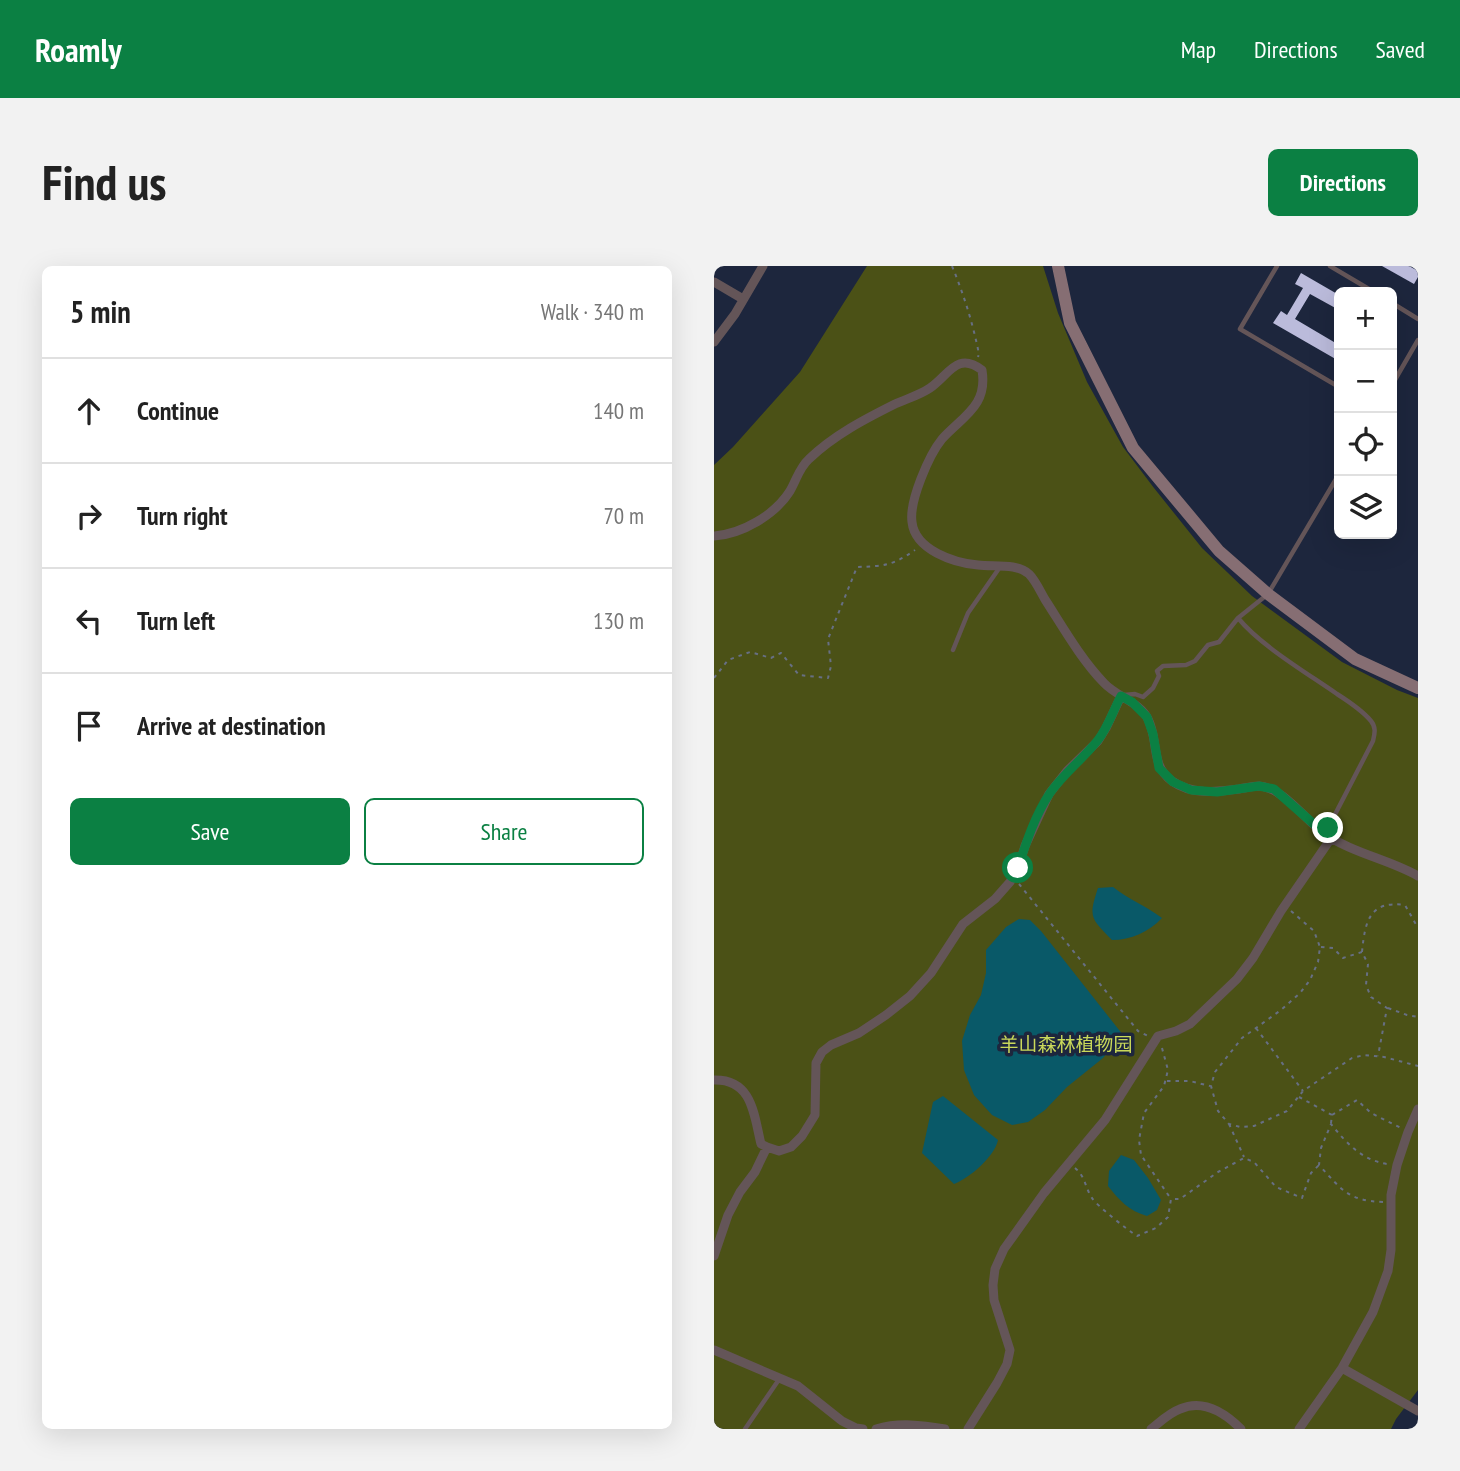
<!DOCTYPE html>
<html lang="en">
<head>
<meta charset="utf-8">
<style>
	:root { --surface:#fff; --page:#f2f2f2; --text:#222; --muted:#767676; --line:#e0e0e0; --accent:#0b8043 }
	body { margin:0; font-family:"PT Sans Narrow","Noto Sans SC",sans-serif; background:var(--page); color:var(--text) }
	.controls { position:absolute; right:21px; top:21px; display:grid; overflow:hidden; border-radius:10px; box-shadow:0 7px 28px #0002 }
	.controls button { width:63px; height:63px; display:grid; place-items:center; padding:0; border:0; border-bottom:2px solid var(--line); background:var(--surface); color:var(--text); font:35px sans-serif }
	.stop { position:absolute; width:21px; height:21px; margin:-16px; border:5px solid #0b8043; border-radius:50%; background:#fff }
	.stop.end { background:#0b8043; border-color:#fff; box-shadow:0 2px 7px #0008 }
	.list { margin:0; padding:0; list-style:none }
	h2 { display:flex; justify-content:space-between; align-items:center; height:91px; margin:0; padding:0 28px; font-size:30px }
	h2 small { font-size:23px; font-weight:400; color:var(--muted) }
	.list li { display:grid; grid-template-columns:46px 1fr auto; gap:21px; align-items:center; box-sizing:border-box; height:105px; padding:0 28px; border-top:2px solid var(--line) }
	.list b { display:block; font-size:26px; white-space:nowrap }
	.list em { font-size:23px; font-style:normal; color:var(--muted) }
	.actions { display:flex; gap:14px; padding:21px 28px }
	.actions a { flex:1; padding:16px 0; border:2px solid var(--accent); border-radius:10px; text-align:center; font-size:24px; color:var(--accent) }
	.actions .main { background:var(--accent); color:#fff }
	.icon { flex:none; width:38px; height:38px; fill:none; stroke:currentColor; stroke-width:2; stroke-linecap:round; stroke-linejoin:round }
	.map { position:relative; flex:none; width:704px; height:1163px; overflow:hidden; border-radius:10px }
	header { display:flex; align-items:center; gap:42px; box-sizing:border-box; height:98px; padding:0 35px; background:var(--accent); color:#fff }
	header strong { font-size:33px }
	nav { display:flex; gap:38px; margin-inline-start:auto; font-size:24px }
	.intro { display:flex; align-items:center; justify-content:space-between; box-sizing:border-box; height:168px; padding:0 42px }
	h1 { margin:0; font-size:49px }
	.button { padding:18px 32px; border-radius:10px; background:var(--accent); color:#fff; font-size:24px; font-weight:700 }
	main { display:flex; gap:42px; padding:0 42px }
	aside { flex:1; background:var(--surface); border-radius:10px; box-shadow:0 7px 28px #0002 }
	.map>svg:first-child { display:block }
	.green { fill:#4b5116 }
	.water { fill:#095968 }
	.building { fill:#bbbbdb }
	.lines { fill:none; stroke-linecap:round; stroke-linejoin:round }
	.path { stroke:#676f83; stroke-width:2; stroke-dasharray:3.5 5; stroke-linecap:butt }
	.lane { stroke:#645558; stroke-width:4.5 }
	.street { stroke:#645558; stroke-width:9 }
	.secondary { stroke:#866e73; stroke-width:12 }
	.route { stroke:#0b8043; stroke-width:9 }
	.labels { text-anchor:middle; dominant-baseline:central; stroke-width:7; stroke-linejoin:round; paint-order:stroke }
	.park-label { font-size:19px; fill:#cad95a; stroke:#1d263d }
</style>
</head>
<body>
<header>
<strong>Roamly</strong>
<nav><a>Map</a><a>Directions</a><a>Saved</a></nav>
</header>
<div class="intro"><h1>Find us</h1><a class="button">Directions</a></div>
<main>
<aside>
<h2>5 min<small>Walk · 340 m</small></h2>
<ul class="list">
<li><svg class="icon" aria-label="ahead" viewBox="0 0 24 24"><path d="M12 20V5M6 11l6-6 6 6"/></svg><div><b>Continue</b></div><em>140 m</em></li>
<li><svg class="icon" aria-label="right" viewBox="0 0 24 24"><path d="M7 20v-9h11M14 6l5 5-5 5"/></svg><div><b>Turn right</b></div><em>70 m</em></li>
<li><svg class="icon" aria-label="left" viewBox="0 0 24 24"><path d="M17 20v-9H6M10 6l-5 5 5 5"/></svg><div><b>Turn left</b></div><em>130 m</em></li>
<li><svg class="icon" aria-label="arrive" viewBox="0 0 24 24"><path d="M6 21V4h12l-3 4 3 4H6"/></svg><div><b>Arrive at destination</b></div></li>
</ul>
<div class="actions"><a class="main">Save</a><a>Share</a></div>
</aside>
<div class="map">
<svg width="704" height="1163" viewBox="0 0 704 1163">
	<rect width="100%" height="100%" fill="#1d263d"/>
	<path class="green" d="M153,0H329L344,47L373,116L409,181L440,222L488,282L538,330L628,396L683,424L704,432V1124L682,1153L677,1163H0V199L19,181L86,106Z"/>
	<path class="water" d="M399,621C414,633 432,640 448,652C435,666 417,674 398,674C377,652 374,652 384,622Z
		M305,653L316,654L327,665L409,769L389,792L353,821L331,844L314,856L298,859L278,849L260,829L250,804L248,775L256,749L267,729L272,707V684L292,661Z
		M229,830L284,874C281,890 256,912 240,918L208,887L219,836Z
		M407,889L420,894L434,912L447,934L443,944L433,950C415,945 405,934 394,920L395,905Z"/>
	<path class="building" d="M668,0H695L704,5V11L700,18Z
		M587,7L625,29V44L596,28L581,53L625,79V95L559,57L567,45L573,49L589,22L581,18Z"/>
	<g class="lines">
		<path class="path" d="M238,0C250,29 259,58 265,88L264,91
			M0,412L14,394L36,386L57,392L67,387L85,409L114,412L117,400L114,373L143,301C170,300 178,300 201,284
			M305,618L424,765L434,770
			M577,645L600,665L606,681L604,696L596,714L586,727L567,744L528,772L501,806L497,820L504,845L515,858L526,861L540,860L573,845L589,825L638,792L650,789L670,791L704,800
			M607,681L619,682L629,692L648,686L654,698L652,719L657,731L673,742L664,790
			M648,686C651,656 655,634 691,639L704,662
			M674,742L693,749L704,751
			M542,762L589,825
			M448,782L454,804L450,820L430,847L425,874L427,889L457,933
			M453,815H476L496,820
			M585,831L618,849L617,857
			M618,849L643,834L657,847L687,862
			M515,858L530,891
			M361,902C372,911 371,922 378,932C383,940 415,965 423,970L442,962L454,951L457,933H466L504,906L530,892L540,896L562,921L588,932L597,907L605,899
			M669,936C634,935 627,923 605,899L607,882L617,858C633,878 648,894 673,898"/>
		<path class="lane" d="M563,0L526,63L625,121
			M616,0L660,26
			M678,37L704,53
			M678,119L704,74
			M524,352C547,380 593,407 623,428C634,435 648,444 657,455C662,461 661,467 659,475L614,562L617,570
			M239,384L254,347L286,301
			M410,429L421,428L429,431L439,422L445,410L443,405L449,400L472,399L481,395L494,379L505,376L524,352L554,328L625,208
			M31,1163L66,1112"/>
		<path class="street" d="M0,16L29,33
			M0,76L21,48L49,0
			M0,270C28,268 61,249 76,225C83,213 85,202 95,193C120,169 151,153 181,138C192,133 206,129 216,122C235,109 243,85 268,104C274,140 249,150 228,173C215,189 195,235 198,256C201,284 240,297 264,299C280,301 303,297 315,308C322,315 327,327 332,335C350,363 367,393 390,417C403,431 426,436 434,453C445,475 436,499 458,515C477,529 503,526 525,523C531,522 539,520 545,520C568,521 591,553 608,566C637,587 674,593 704,610
			M0,814C39,813 40,850 47,878L53,881L65,885L77,881L88,870L101,849L102,797L108,786L117,779L145,767L172,749L196,730L217,707L249,658L281,633L296,616L304,602L311,580L335,528L353,505L384,475L392,462L407,430
			M0,990L14,949L26,926L41,906L53,881
			M0,1084L84,1120L128,1155L142,1162L149,1163
			M628,1102L704,1145
			M162,1163C185,1156 208,1159 231,1163
			M254,1163L283,1117L293,1098L296,1084L280,1034L279,1019L281,1003L290,983L330,927L391,854L444,770L462,765L476,758L523,713L539,692L567,645L618,571
			M437,1163C446,1156 455,1147 466,1143C489,1133 511,1147 527,1163
			M585,1163L628,1102L659,1046L674,1005L677,984V929L683,899L694,866L704,843"/>
		<path class="secondary" d="M344,0L356,57L419,182L505,285L554,328L641,393L704,422"/>
	</g>
	<g class="lines">
		<path class="route" d="M304,602C312,577 321,549 336,527C350,507 369,493 384,474C394,461 399,445 407,430L418,436L433,451L439,468L445,502L459,516L477,524L503,526L545,520L560,523L610,567L618,571L614,562"/>
	</g>
	<g class="labels">
		<g class="park-label">
			<text x="352" y="778">羊山森林植物园</text>
		</g>
	</g>
</svg>
<div class="controls">
<button>+</button>
<button>−</button>
<button><svg class="icon" aria-label="locate" viewBox="0 0 24 24"><circle cx="12" cy="12" r="6"/><path d="M12 2v4M12 18v4M2 12h4M18 12h4"/></svg></button>
<button><svg class="icon" aria-label="layers" viewBox="0 0 24 24"><path d="M12 4l9 5-9 5-9-5zM3 14l9 5 9-5"/></svg></button>
</div>
<div class="stop" style="left:304px;top:602px"></div>
<div class="stop end" style="left:614px;top:562px"></div>
</div>
</main>
</body>
</html>
